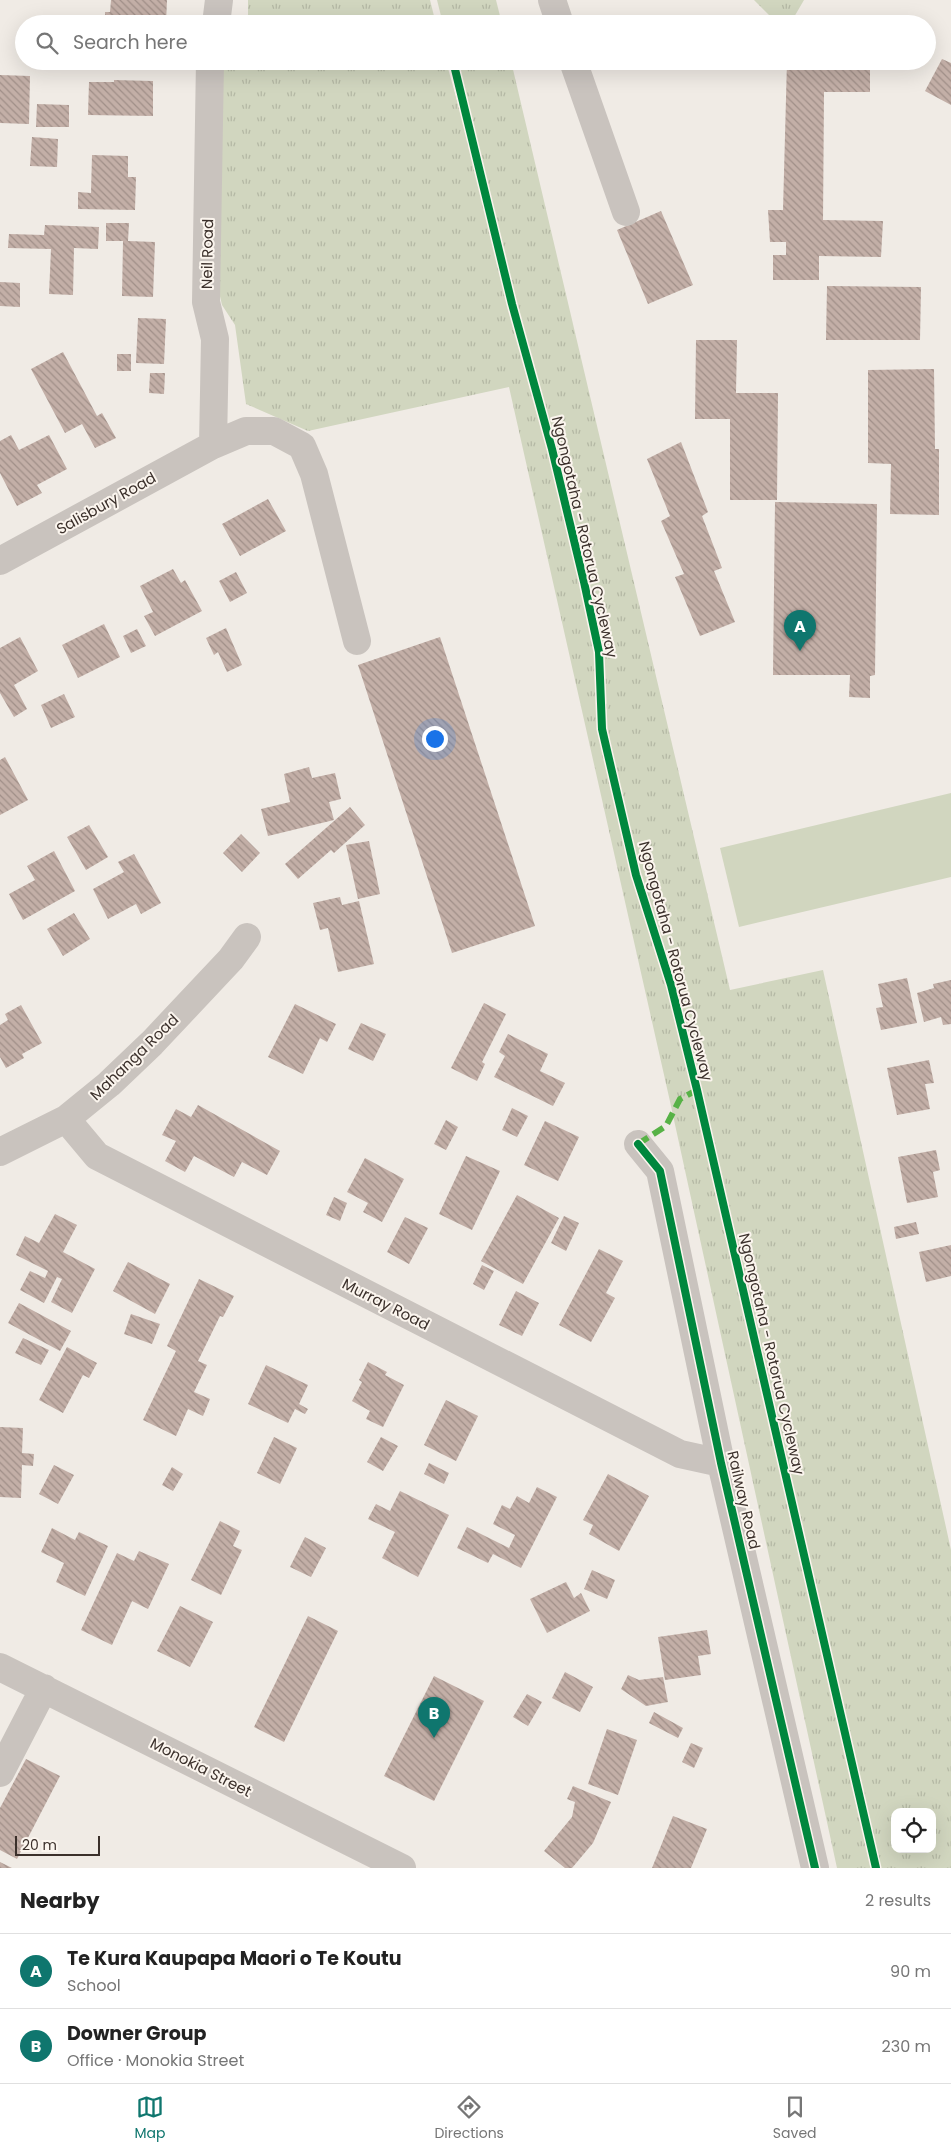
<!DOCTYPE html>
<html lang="en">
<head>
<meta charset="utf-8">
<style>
	:root { --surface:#fff; --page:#f2f2f2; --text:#222; --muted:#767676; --line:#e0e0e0; --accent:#0f766e }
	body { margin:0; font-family:Poppins,sans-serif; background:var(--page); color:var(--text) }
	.controls { position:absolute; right:15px; bottom:15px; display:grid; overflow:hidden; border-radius:10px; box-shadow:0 5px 20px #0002 }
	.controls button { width:45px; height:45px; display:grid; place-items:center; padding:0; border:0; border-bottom:1px solid var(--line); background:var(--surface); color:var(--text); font:25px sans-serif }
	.scale { position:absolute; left:15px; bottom:12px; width:85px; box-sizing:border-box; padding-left:5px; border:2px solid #3b302b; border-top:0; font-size:14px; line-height:18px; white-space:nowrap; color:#3b302b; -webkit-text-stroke:4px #fbf5ee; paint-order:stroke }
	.you { position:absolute; left:434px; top:738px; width:18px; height:18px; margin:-12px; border:4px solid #fff; border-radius:50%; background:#1a73e8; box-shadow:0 0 0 8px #1a73e833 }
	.badge { display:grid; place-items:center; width:32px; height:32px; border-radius:50%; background:var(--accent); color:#fff; font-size:16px; font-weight:700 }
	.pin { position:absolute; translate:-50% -41px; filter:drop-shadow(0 1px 2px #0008) }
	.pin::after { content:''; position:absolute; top:26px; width:18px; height:15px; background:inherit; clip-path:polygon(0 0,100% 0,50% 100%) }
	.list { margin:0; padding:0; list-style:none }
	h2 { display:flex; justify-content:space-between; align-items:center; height:65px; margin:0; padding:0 20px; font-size:21px }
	h2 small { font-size:16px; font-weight:400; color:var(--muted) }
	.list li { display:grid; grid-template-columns:32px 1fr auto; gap:15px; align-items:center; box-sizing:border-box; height:75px; padding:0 20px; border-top:1px solid var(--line) }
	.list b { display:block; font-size:19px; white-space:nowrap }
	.list p { margin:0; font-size:16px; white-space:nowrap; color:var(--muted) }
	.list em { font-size:16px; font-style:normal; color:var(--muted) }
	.icon { flex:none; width:28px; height:28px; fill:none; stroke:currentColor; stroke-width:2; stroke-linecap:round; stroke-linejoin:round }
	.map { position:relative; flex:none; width:951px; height:1868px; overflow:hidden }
	.search { position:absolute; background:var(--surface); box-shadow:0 5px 20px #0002; left:15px; right:15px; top:15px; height:55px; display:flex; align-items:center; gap:12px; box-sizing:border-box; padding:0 18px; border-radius:28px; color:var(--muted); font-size:19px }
	.sheet { height:215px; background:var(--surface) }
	nav { display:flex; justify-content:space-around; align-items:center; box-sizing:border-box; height:70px; border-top:1px solid var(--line); background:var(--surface); font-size:14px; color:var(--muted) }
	nav a { display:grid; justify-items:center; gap:2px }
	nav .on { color:var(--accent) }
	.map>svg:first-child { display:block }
	.grass { fill:url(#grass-tufts); fill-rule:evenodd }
	.garden { fill:#d1d6bf }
	.building { fill:url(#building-back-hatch) }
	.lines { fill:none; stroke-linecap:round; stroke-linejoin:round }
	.minor { stroke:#c9c3be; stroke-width:28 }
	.quiet { stroke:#57b246; stroke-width:6; stroke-dasharray:12 6; stroke-linecap:butt }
	.cycleway-casing { stroke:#fbf5ee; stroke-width:11 }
	.cycleway { stroke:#00873e; stroke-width:8 }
	.labels { text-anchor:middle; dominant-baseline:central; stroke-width:4; stroke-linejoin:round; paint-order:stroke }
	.street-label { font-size:15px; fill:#3b302b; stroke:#fbf5ee }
</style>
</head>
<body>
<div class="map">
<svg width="951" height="1868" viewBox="0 0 951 1868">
	<defs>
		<pattern id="grass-tufts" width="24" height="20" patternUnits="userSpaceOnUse" patternTransform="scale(1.25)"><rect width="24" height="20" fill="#d1d6bf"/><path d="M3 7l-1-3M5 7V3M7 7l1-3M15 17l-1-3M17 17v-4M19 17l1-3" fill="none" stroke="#b4b8a4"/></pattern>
		<pattern id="building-back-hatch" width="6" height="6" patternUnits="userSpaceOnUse" patternTransform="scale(1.25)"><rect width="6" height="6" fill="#c3afa7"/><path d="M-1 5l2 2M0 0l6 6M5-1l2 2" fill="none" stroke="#a08f88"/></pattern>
	</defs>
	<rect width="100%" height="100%" fill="#f0ebe5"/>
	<path class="grass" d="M248,0H430L436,24H248Z
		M437,0H496L502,24H443Z
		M754,0H804L790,24L769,15Z
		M225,61H446L504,270L453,61H511L730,990L823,970L951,1550V1868H837L669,1097L509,387L308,431L246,404L235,325L222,305L217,283L221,70ZM895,1812H932V1849H895Z"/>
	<path class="garden" d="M951,793V877L739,927L720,848Z"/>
	<path class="building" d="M111,0H167L166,24H105V12H110Z
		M942,59L951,63V105L925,91Z
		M787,61H870V92H824L823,220L883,221L881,257L819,256V280H773V255H786V242H770L768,210H783Z
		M0,75L30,76L29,124L0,123Z
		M114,80L153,81V116L88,115L89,82H114Z
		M37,104L69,105V127H36Z
		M32,137L58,139L57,167L30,166Z
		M92,155L128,156V177H136L135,210L78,209V192L91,193Z
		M661,211L693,285L648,304L617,230Z
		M106,223H129L128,241L155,242L153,297L122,296L123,241H106Z
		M45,225L99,227L98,249L74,248L73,295L49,294L51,249L8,248L9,234L44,235Z
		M0,282L20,283V307L0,306Z
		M827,286L921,287L920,340H826Z
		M138,318L166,319L164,364L136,363Z
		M696,340H737L736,393H778L777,500H730V419H695Z
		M63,352L97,416L102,413L116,438L95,448L82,424L65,433L31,369Z
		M117,354H131V371H117Z
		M934,369L935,449H939V515L890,514L891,464L868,463V370Z
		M150,373H165L164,394L149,393Z
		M11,435L19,450L49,435L67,469L37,485L42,493L17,506L0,473V441Z
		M681,442L708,512L702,516L722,568L714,571L735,622L700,636L675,577L684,574L661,521L670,516L647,459Z
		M268,499L286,531L240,556L222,524Z
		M775,502L877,504L875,675L870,676V698L849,697L850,675H773Z
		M173,569L181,583L185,580L202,611L155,636L144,616L153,612L140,586Z
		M236,572L247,593L230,602L219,581Z
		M104,624L120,657L78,678L62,645Z
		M226,628L242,665L227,672L218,652L214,655L206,638Z
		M137,629L146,646L131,653L123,636Z
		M20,637L38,671L14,685L27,709L14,717L0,693V648Z
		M440,637L535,926L452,953L358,665Z
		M64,694L75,717L51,728L41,705Z
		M5,757L28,800L0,815V760Z
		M309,767L312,778L335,773L341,799L329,802L334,820L268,836L261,809L290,802L284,774Z
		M350,807L365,825L334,853L331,850L298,879L285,864Z
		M89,825L108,857L86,870L67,837Z
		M241,834L260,853L242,872L223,853Z
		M369,841L380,894L358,899L346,845Z
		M54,851L75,891L23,920L9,894L35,880L27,866Z
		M134,854L161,903L141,914L136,904L108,919L93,889L124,872L118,862Z
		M340,897L342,905L359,901L374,964L338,972L328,928L320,930L313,903Z
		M74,913L90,939L63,956L47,929Z
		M907,978L917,1023L881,1030L876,1008L883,1007L878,984Z
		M951,980V1024L943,1025L941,1017L924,1022L917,993L934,988L933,984Z
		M484,1003L506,1014L482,1062L485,1064L477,1081L451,1068Z
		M295,1004L336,1024L327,1042L320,1038L303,1074L268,1057Z
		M21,1005L42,1043L22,1054L24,1058L6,1068L0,1057V1025L8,1020L5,1014Z
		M361,1023L386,1034L373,1061L348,1049Z
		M508,1034L548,1054L540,1071L565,1083L553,1106L494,1077L505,1056L499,1052Z
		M929,1060L934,1083L925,1084L930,1109L897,1115L887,1068Z
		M198,1105L280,1151L267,1175L242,1162L234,1177L194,1156L185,1172L165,1161L176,1141L162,1135L176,1109L191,1117Z
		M512,1108L528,1116L517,1137L502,1130Z
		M446,1120L458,1127L446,1150L434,1144Z
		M545,1121L579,1137L558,1181L524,1165Z
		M936,1150L940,1170L933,1172L938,1197L907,1203L898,1157Z
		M466,1156L500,1171L472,1230L439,1214Z
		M365,1158L404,1179L382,1222L363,1212L368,1203L347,1192Z
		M517,1195L559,1218L523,1284L481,1261Z
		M334,1197L347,1203L340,1221L326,1215Z
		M55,1214L77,1225L63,1252L95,1269L72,1313L51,1302L62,1279L57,1277L44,1303L20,1290L30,1271L45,1278L48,1271L16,1255L25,1236L39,1243Z
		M564,1216L579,1223L566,1251L551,1243Z
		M405,1217L428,1228L409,1264L387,1252Z
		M916,1222L919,1234L896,1239L894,1227Z
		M951,1245V1276L926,1282L919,1252Z
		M599,1249L623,1261L606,1293L615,1298L591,1342L559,1325Z
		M128,1262L170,1284L155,1314L113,1291Z
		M482,1265L494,1271L484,1290L473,1284Z
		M199,1279L234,1296L223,1317L220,1316L198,1361L207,1365L194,1392L210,1399L203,1416L188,1409L176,1436L143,1420L176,1351L167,1346Z
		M516,1291L539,1303L522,1336L499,1325Z
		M19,1303L71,1331L60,1351L8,1323Z
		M131,1314L160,1324L152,1344L124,1334Z
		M23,1338L49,1350L41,1365L15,1353Z
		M67,1347L97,1363L89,1378L83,1375L63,1413L39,1400Z
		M368,1362L387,1372L385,1375L404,1385L383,1427L366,1419L370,1411L352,1401L362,1382L359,1380Z
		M266,1365L308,1385L299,1404L308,1409L305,1414L295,1409L288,1423L248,1404Z
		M446,1400L478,1416L456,1461L424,1445Z
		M0,1427L23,1428L22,1453L34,1454L33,1466L22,1465L21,1498L0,1497Z
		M274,1437L297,1448L280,1484L257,1473Z
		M381,1437L398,1446L383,1471L367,1462Z
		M429,1463L449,1473L444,1484L424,1474Z
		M54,1465L74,1475L58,1504L39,1494Z
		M172,1467L183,1474L173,1491L162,1485Z
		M608,1474L649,1496L619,1551L589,1534L593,1525L583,1520Z
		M537,1487L557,1497L521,1568L493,1554L488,1563L457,1548L467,1527L509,1548L515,1535L493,1524L502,1505L510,1509L517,1496L529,1503Z
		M400,1491L449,1515L418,1577L382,1558L395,1532L368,1519L376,1504L390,1511Z
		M220,1521L240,1531L233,1546L242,1550L221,1595L191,1580Z
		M52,1528L75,1540L79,1532L108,1546L85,1596L56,1582L64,1563L41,1552Z
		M305,1537L326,1548L311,1577L290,1567Z
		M139,1551L169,1564L148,1609L132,1601L112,1645L81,1630L117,1553L134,1561Z
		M592,1570L615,1580L607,1599L584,1589Z
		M566,1582L574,1598L581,1593L590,1611L547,1633L530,1599Z
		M180,1606L213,1622L190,1667L157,1651Z
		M308,1616L338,1631L284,1742L254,1727Z
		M707,1630L711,1654L698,1656L701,1675L665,1680L658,1637Z
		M565,1672L593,1687L580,1712L552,1698Z
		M628,1675L639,1680L663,1677L668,1702L646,1706L621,1689Z
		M434,1676L484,1701L434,1801L384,1776Z
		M527,1694L542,1702L528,1726L513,1717Z
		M654,1712L683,1728L678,1738L649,1723Z
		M607,1729L637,1740L618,1795L588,1784Z
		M691,1743L703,1748L694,1768L682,1762Z
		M26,1759L60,1776L17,1859L0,1850V1808Z
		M573,1786L611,1802L593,1843L572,1868H565L544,1851L572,1817L575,1802L567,1799Z
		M673,1816L707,1829L691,1868H652Z
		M0,1862L12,1868H0Z"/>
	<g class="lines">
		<path class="minor" d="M552,0L560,24
			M216,24L219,0
			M210,61L206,302L215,339L213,445
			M573,61L626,212
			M0,561L213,445L246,431H274L302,446L314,474L357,641
			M66,1119L97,1156L680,1454L721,1463
			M638,1144L660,1171L721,1463L815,1868
			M0,1152L66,1119L109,1084L152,1043L231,959L247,937
			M0,1667L402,1868
			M0,1773L44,1688"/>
		<path class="quiet" d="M638,1144L666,1126L680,1099L697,1090"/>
		<g class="cycleway-casing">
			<path id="cycleway" d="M453,61L512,304L552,449L584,582L599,652L602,729L636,875L671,985L697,1090L876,1868
				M638,1144L660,1171L721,1463L815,1868"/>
		</g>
		<use href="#cycleway" class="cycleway"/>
	</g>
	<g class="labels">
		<g class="street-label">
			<text transform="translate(207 254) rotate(-89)">Neil Road</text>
			<text transform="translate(106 503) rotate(-29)">Salisbury Road</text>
			<text transform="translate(585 537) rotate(77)">Ngongotaha - Rotorua Cycleway</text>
			<text transform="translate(676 961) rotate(75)">Ngongotaha - Rotorua Cycleway</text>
			<text transform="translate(134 1057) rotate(-44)">Mahanga Road</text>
			<text transform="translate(386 1304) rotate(27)">Murray Road</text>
			<text transform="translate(772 1354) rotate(77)">Ngongotaha - Rotorua Cycleway</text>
			<text transform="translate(744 1500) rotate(77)">Railway Road</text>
			<text transform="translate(201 1767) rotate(27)">Monokia Street</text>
		</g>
	</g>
</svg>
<div class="controls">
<button><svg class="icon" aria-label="locate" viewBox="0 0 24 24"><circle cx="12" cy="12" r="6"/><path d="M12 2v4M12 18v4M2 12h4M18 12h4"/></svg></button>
</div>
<div class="scale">20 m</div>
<div class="you"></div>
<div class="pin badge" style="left:800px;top:651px">A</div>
<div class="pin badge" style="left:434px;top:1738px">B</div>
<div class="search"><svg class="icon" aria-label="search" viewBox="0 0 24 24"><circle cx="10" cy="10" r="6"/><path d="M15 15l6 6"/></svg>Search here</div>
</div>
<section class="sheet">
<h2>Nearby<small>2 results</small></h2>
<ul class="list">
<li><span class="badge">A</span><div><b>Te Kura Kaupapa Maori o Te Koutu</b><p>School</p></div><em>90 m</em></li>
<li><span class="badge">B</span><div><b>Downer Group</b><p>Office · Monokia Street</p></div><em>230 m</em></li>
</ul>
</section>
<nav>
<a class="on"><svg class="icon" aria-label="map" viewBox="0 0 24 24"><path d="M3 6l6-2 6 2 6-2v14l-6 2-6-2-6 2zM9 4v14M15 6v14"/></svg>Map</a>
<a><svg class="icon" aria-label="directions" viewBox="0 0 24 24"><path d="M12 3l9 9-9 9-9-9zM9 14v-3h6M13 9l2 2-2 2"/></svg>Directions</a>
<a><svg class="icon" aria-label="saved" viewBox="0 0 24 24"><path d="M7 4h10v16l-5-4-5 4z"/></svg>Saved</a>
</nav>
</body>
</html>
